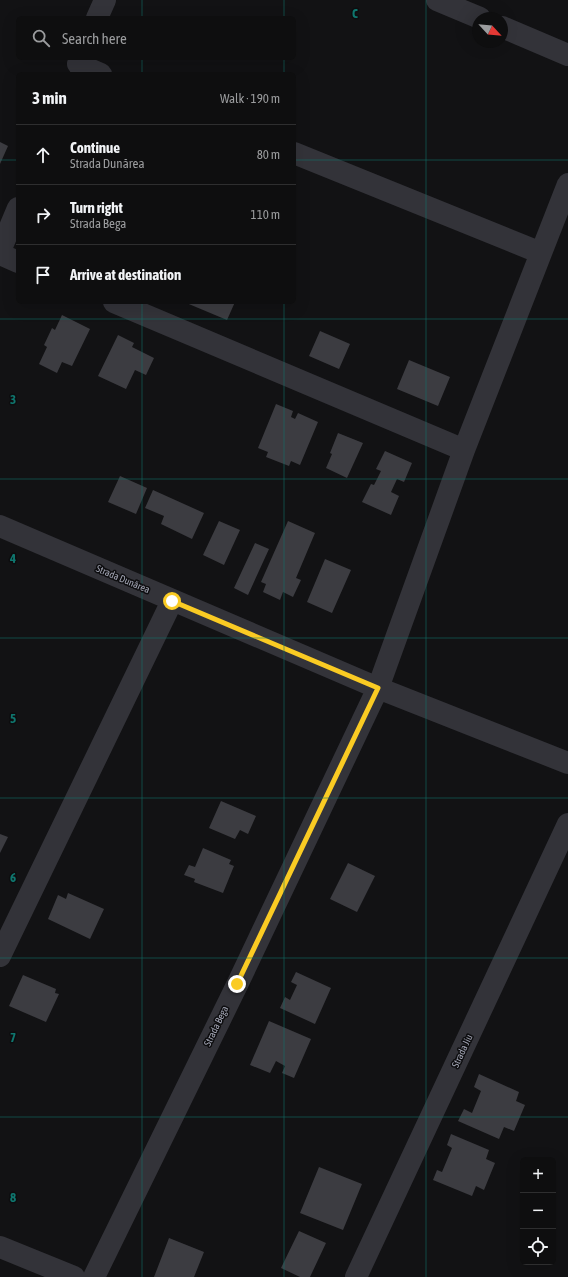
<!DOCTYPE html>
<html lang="en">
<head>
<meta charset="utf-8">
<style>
	:root { --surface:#0e0e0f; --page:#1c1c1d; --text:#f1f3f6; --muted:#9b9c9e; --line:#2e2e2f }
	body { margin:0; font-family:"Asap Condensed",sans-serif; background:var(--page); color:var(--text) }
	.controls { position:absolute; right:12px; bottom:12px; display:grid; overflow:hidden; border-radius:6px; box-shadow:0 4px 16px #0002 }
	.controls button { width:36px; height:36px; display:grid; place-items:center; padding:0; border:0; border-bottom:1px solid var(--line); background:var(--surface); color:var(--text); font:20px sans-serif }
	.compass { position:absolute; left:472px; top:12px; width:36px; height:36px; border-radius:50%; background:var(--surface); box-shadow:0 4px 16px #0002; rotate:116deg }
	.stop { position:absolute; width:12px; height:12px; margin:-9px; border:3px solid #facb23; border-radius:50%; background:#fff }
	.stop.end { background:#facb23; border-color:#fff; box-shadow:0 1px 4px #0008 }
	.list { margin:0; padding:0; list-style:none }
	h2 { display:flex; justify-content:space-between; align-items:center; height:52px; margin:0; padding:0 16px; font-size:17px }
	h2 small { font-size:13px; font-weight:400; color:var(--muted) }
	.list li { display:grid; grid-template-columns:26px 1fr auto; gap:12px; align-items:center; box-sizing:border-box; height:60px; padding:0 16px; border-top:1px solid var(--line) }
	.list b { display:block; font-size:15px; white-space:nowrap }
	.list p { margin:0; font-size:13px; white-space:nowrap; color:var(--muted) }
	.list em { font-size:13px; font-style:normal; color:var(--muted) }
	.icon { flex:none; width:22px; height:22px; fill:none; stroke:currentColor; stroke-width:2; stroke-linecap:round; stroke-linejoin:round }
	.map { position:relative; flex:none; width:568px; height:1277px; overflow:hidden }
	.search { position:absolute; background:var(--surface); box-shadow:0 4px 16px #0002; left:16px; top:16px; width:280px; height:44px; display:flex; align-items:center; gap:10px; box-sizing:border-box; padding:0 14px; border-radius:6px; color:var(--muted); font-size:15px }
	.panel { position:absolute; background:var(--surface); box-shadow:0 4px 16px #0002; left:16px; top:72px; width:280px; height:232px; border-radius:6px }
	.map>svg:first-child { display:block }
	.building { fill:#3c3c41 }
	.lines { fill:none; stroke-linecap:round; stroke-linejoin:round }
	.street { stroke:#333339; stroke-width:22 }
	.route { stroke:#facb23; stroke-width:5 }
	.grid { fill:none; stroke:#0f766e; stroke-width:1; stroke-opacity:0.55 }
	.labels { text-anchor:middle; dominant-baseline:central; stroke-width:3; stroke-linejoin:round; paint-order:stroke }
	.street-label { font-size:10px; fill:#a3a6b5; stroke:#0d0d0f }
	.grid-label { font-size:13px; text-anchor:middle; font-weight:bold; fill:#0f766e; stroke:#0d0d0f; stroke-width:3; stroke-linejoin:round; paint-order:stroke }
</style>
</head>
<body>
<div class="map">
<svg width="568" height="1277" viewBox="0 0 568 1277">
	<rect width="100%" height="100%" fill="#121214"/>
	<path class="building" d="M0,142L8,146L0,164Z
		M184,302H235L227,320Z
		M62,315L90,329L72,366L62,362L57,373L39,364L47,347L44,345L52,328L55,330Z
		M320,331L350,344L339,369L309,356Z
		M118,335L134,343L132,347L154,358L146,375L135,370L126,389L98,376Z
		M409,360L450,377L438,406L397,389Z
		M276,404L293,411L291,417L295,419L298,413L318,422L300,465L291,461L289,466L266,457L268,452L258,448Z
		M338,433L363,443L347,478L326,468L332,454L330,453Z
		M385,451L412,463L404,482L397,479L391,492L399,496L391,515L362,502L371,484L374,485L381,471L376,469Z
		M120,476L147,488L136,514L108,502Z
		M153,490L204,513L192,539L161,524L164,516L145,508Z
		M219,521L240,530L224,565L203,555Z
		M288,521L315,533L296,578L301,580L293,597L283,592L280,600L263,592L266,584L261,582Z
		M255,543L269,549L248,595L234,588Z
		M325,559L351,570L332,613L307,602Z
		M221,801L256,816L248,834L240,830L235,839L209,828Z
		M0,834L8,837L0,853Z
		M203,848L231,860L229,864L234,866L223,893L194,882L195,879L184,875L189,865L195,867Z
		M348,863L375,876L357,912L330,899Z
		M68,893L104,909L90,939L48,919L58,895L66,899Z
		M296,972L331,988L315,1024L280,1008L285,997L290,1000L297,985L291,982Z
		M23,975L56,989L55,993L59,994L46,1022L9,1006Z
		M269,1021L311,1039L294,1078L282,1073L285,1066L276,1061L270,1073L250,1065Z
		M479,1074L519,1092L516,1101L525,1105L514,1131L504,1127L499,1139L458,1121L464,1109L472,1113L481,1091L474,1087Z
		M451,1134L489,1150L486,1159L495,1163L484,1190L476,1186L472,1196L433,1180L437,1170L442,1172L452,1148L447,1145Z
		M319,1167L362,1184L343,1230L300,1213Z
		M299,1231L326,1243L310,1277H300L281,1268Z
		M169,1238L204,1252L194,1277H154Z"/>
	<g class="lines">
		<path class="street" d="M437,0L480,18
			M97,18L105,0
			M502,27L568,55
			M78,64L101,74
			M294,153L541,253
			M0,251L18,208
			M0,254L18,262
			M114,302L464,450
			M0,526L378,688L568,763
			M0,956L172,601
			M0,1247L74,1277
			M94,1277L237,985L378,688L464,450L568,184
			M356,1277L568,824"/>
	</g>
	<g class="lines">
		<path class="route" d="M172,601L378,688L237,984"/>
	</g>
	<path class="grid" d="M142,0V18M284,0V18M426,0V1277M142,58V74M284,58V74M0,160H18M294,160H568M142,302V1277M284,302V1277M0,319H568M0,479H568M0,638H568M0,798H568M0,958H568M0,1117H568"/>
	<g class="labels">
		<g class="street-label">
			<text transform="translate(123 579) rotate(23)">Strada Dunărea</text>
			<text transform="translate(216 1026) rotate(-64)">Strada Bega</text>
			<text transform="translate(462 1051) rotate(-65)">Strada Jiu</text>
		</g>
	</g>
	<g class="grid-label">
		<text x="355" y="18">C</text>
		<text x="13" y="404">3</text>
		<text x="13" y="563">4</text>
		<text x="13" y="723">5</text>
		<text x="13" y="882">6</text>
		<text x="13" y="1042">7</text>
		<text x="13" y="1202">8</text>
	</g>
</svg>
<div class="controls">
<button>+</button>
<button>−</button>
<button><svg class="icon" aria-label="locate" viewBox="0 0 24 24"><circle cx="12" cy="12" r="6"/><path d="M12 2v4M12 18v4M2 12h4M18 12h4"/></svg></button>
</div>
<svg class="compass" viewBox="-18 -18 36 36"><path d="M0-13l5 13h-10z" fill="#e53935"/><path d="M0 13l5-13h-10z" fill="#9b9c9e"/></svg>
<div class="stop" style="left:172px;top:601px"></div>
<div class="stop end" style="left:237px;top:984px"></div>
<div class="search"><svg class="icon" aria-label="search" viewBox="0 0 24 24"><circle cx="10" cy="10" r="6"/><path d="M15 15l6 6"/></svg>Search here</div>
<section class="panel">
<h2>3 min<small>Walk · 190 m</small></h2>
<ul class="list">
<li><svg class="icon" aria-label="ahead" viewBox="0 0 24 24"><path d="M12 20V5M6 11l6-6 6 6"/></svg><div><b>Continue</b><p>Strada Dunărea</p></div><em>80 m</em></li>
<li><svg class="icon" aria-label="right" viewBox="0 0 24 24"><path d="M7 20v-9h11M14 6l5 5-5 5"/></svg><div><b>Turn right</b><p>Strada Bega</p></div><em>110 m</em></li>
<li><svg class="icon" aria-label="arrive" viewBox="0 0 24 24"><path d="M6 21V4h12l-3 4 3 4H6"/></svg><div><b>Arrive at destination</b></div></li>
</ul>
</section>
</div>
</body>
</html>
